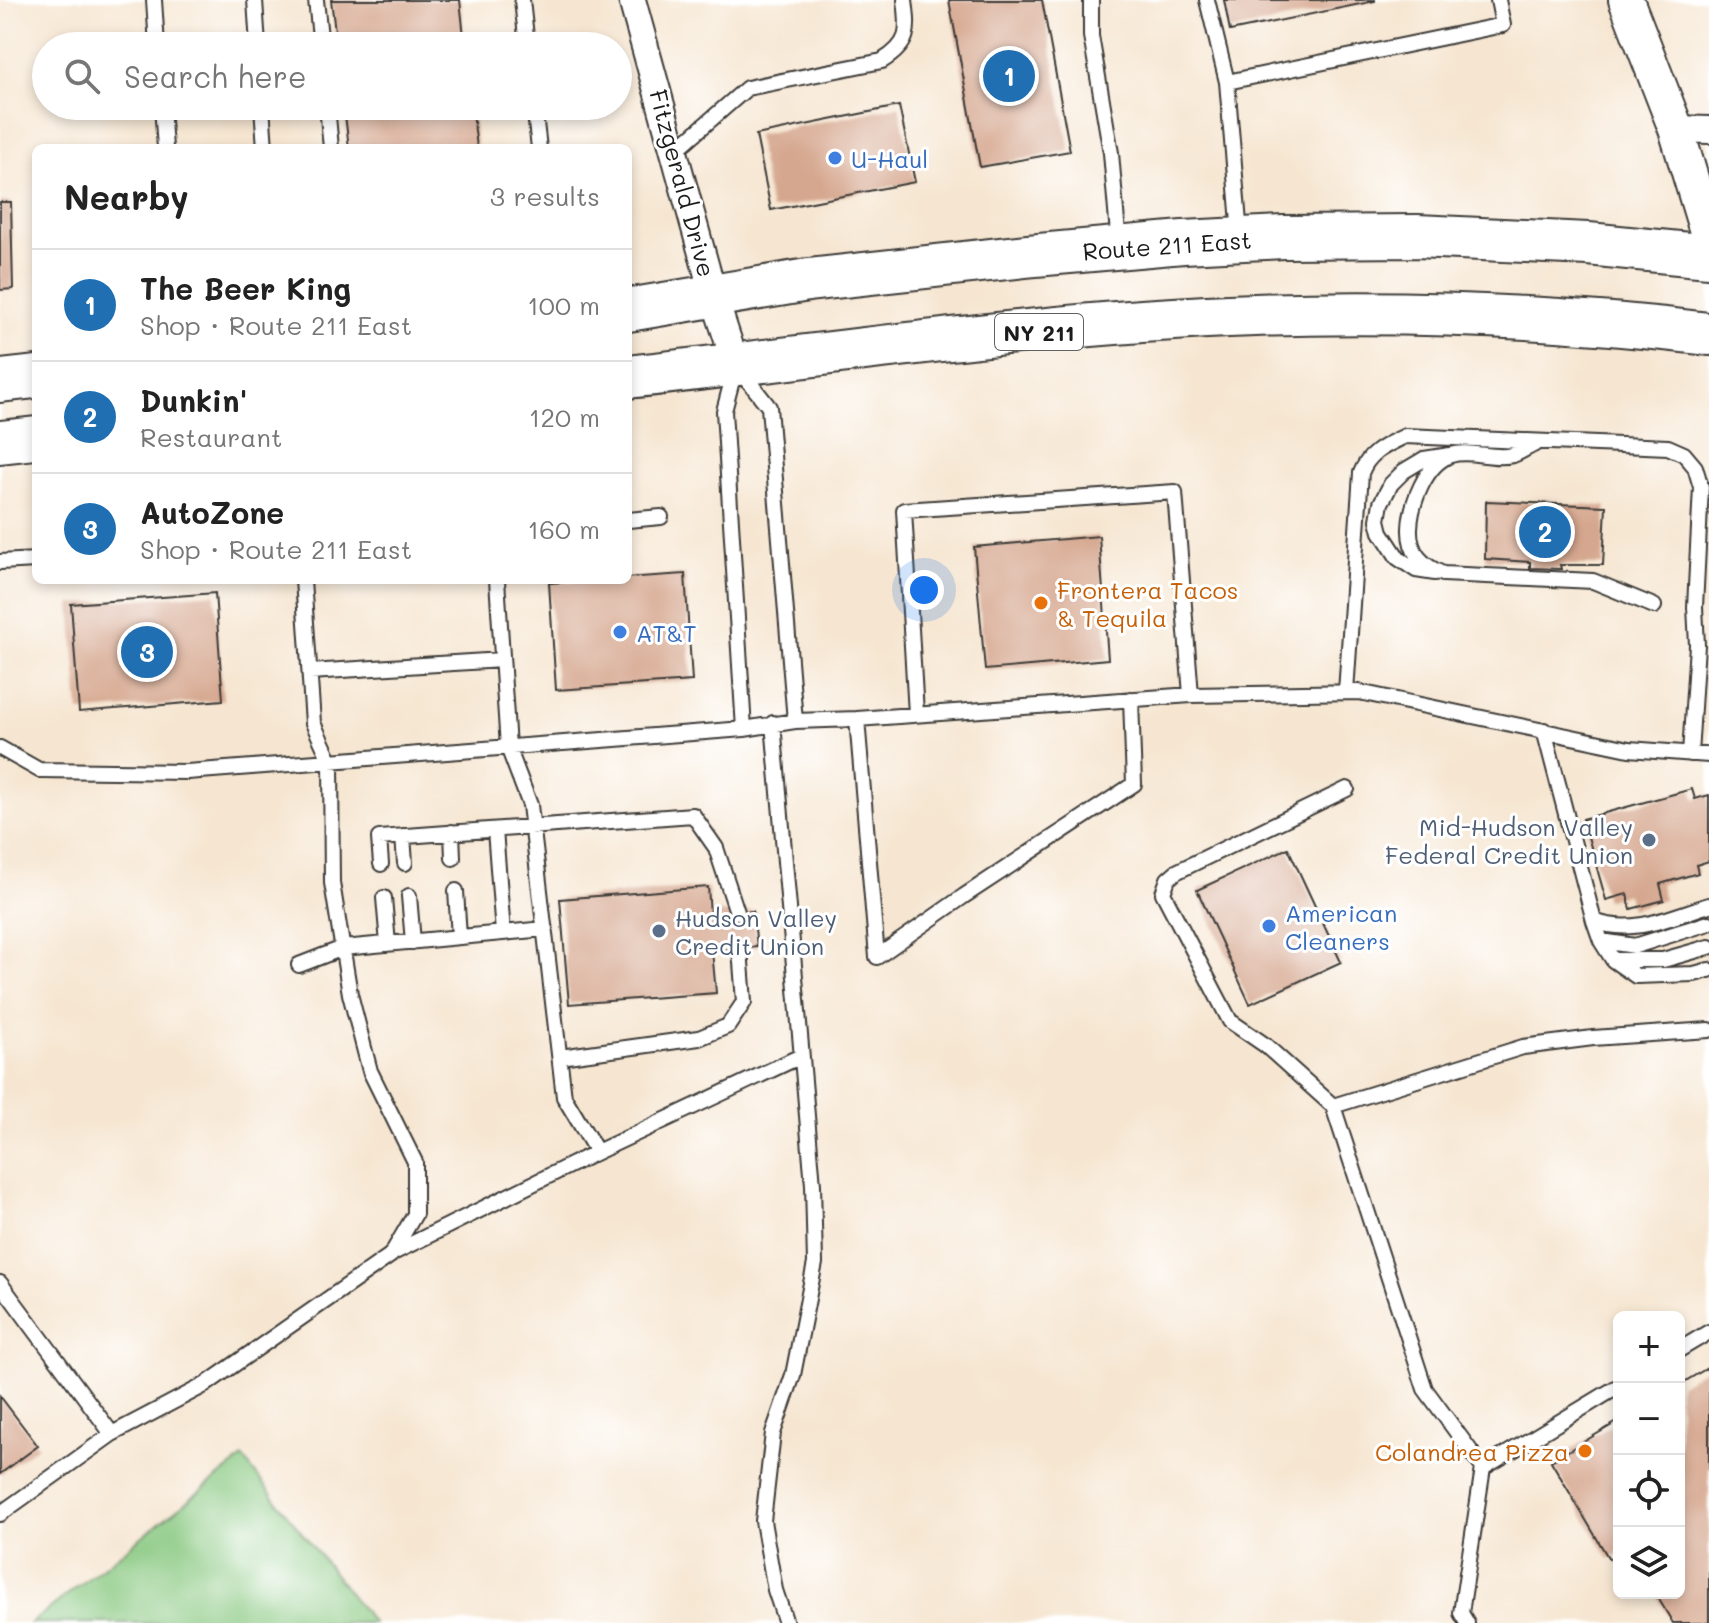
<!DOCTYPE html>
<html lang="en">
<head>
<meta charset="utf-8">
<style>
	:root { --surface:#fff; --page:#f2f2f2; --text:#222; --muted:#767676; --line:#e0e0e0; --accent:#1f6fb2 }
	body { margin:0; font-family:Mali,sans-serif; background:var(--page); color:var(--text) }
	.controls { position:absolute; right:24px; bottom:24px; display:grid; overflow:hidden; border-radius:12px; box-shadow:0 4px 12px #0003 }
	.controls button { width:72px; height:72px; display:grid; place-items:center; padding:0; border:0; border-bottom:2px solid var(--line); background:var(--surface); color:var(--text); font:40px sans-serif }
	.you { position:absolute; left:924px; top:590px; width:28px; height:28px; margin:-20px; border:6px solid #fff; border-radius:50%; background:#1a73e8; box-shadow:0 0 0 12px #1a73e833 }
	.badge { display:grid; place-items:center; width:52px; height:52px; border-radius:50%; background:var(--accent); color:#fff; font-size:26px; font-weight:700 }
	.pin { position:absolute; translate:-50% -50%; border:4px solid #fff; box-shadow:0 2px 8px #0006 }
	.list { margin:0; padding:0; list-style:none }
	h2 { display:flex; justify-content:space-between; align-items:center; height:104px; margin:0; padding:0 32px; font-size:34px }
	h2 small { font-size:26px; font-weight:400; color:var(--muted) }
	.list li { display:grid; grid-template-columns:52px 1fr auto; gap:24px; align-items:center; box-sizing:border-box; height:112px; padding:0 32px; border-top:2px solid var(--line) }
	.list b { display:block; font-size:30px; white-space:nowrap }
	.list p { margin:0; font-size:26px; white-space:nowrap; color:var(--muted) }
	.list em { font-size:26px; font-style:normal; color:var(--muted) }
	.icon { flex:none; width:44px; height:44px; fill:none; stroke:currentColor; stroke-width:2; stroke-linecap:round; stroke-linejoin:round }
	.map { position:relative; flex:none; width:1709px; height:1623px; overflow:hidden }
	.search { position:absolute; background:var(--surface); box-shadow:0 4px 12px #0003; left:32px; top:32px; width:600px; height:88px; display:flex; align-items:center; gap:20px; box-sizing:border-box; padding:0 28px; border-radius:44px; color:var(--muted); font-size:30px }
	.panel { position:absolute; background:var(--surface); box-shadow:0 4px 12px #0003; left:32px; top:144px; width:600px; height:440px; border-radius:12px }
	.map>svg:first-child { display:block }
	.pitch { fill:#87c77f; stroke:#52724e; stroke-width:2 }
	.building { fill:#d6a78f }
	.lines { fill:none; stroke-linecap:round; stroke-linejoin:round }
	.service-casing { stroke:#3d3a37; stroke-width:18 }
	.minor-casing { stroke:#3d3a37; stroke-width:30 }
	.tertiary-casing { stroke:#3d3a37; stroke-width:38 }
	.primary-casing { stroke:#3d3a37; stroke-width:46 }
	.service { stroke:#fff; stroke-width:14 }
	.minor { stroke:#fff; stroke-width:26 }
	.tertiary { stroke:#fff; stroke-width:34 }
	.primary { stroke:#fff; stroke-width:42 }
	.shop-dot { fill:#3f7fe0; stroke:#fff; stroke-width:3 }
	.food-dot { fill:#e8710a; stroke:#fff; stroke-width:3 }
	.service-dot { fill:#5c6f8a; stroke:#fff; stroke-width:3 }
	.labels { text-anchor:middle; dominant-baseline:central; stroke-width:6; stroke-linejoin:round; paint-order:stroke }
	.shield { fill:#fff; stroke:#606060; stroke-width:2 }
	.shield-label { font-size:22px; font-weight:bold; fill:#1c1c1c }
	.shop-label { font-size:24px; fill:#366cbe; stroke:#fff; text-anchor:start }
	.street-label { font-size:24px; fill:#1c1c1c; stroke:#fff }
	.food-label { font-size:24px; fill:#c56008; stroke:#fff; text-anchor:start }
	.service-label { font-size:24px; fill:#4e5e75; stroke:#fff; text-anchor:end }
</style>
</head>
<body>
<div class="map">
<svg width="1709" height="1623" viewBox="0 0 1709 1623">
	<rect width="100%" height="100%" fill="#fff"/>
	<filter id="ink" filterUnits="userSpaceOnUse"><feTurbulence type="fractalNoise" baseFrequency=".0125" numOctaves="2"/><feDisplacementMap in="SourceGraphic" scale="16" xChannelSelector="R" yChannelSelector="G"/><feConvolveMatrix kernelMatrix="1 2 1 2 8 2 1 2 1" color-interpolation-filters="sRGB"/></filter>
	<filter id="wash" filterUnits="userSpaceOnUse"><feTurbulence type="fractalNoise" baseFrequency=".006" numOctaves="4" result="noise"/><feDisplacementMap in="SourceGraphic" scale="32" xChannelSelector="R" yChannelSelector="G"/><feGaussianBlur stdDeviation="1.8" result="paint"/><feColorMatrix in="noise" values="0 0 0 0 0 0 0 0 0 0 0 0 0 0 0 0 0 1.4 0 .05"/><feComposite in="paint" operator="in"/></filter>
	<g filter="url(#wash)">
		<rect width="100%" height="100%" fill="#f6e6d1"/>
		<path class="pitch" d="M243,1458L373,1623H31Z"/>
		<g id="blocks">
			<path class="building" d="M331,0H460L465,46H337Z
				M949,0H1042L1070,151L980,167Z
				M1224,0H1375V1L1230,31Z
				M344,106H472L477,148H349Z
				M899,106L915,182L771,210L756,135Z
				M0,202H11L13,289L0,290Z
				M1486,501L1606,506L1603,565H1560L1561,569L1530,568V562L1485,559Z
				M1099,536L1108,659L985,670L974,547Z
				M685,574L692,681L556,690L549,583Z
				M215,593L223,700L79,712L71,604Z
				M1692,789L1695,799L1709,795V861L1696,865L1698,873L1660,884L1664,900L1631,909L1627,894L1606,900L1583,819Z
				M1288,848L1341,962L1250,1004L1197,890Z
				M708,887L710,914L753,911L757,947L712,951L716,993L569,1004L560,899Z
				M1709,1367V1623H1673L1655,1593H1679V1385Z
				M0,1396L38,1446L0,1474Z
				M1619,1421V1553L1609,1559L1551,1461Z"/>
		</g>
	</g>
	<g filter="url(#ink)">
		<use href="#blocks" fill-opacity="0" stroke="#3d3a37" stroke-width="2"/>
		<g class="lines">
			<g class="service-casing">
				<path id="service" d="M154,0L157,46
					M255,0L258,46
					M316,0L321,46
					M522,0L527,46
					M1091,0V36L1111,153L1119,246
					M1207,0L1227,82
					M162,106L165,148
					M262,106L265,148
					M327,106L331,148
					M534,106L539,148
					M676,150L747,88L882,61C910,44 909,31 905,0
					M1240,235L1227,82L1503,25L1498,0
					M735,369L724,411L744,729
					M739,369L769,407L795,721
					M1535,444C1528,447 1520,453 1513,455C1493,460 1470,449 1451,455C1425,464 1411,504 1410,528C1409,553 1422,565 1443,574L1593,581L1654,606
					M628,520L661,517
					M0,562L36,560
					M1435,573L1416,570L1398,558L1381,532L1378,520L1381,503L1391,484L1404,471L1424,459L1450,455
					M497,580L508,747L530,805L564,1097L597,1152
					M310,672L502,660
					M1346,692L1361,473C1369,452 1385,446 1405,436L1668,447L1684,454L1695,467L1701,487L1695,607L1697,645L1690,754
					M916,714L904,510L1175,492L1191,695
					M857,719L877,957L964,896L1134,784L1131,699
					M773,723L813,1185L815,1263L793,1375L773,1433L763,1521L775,1590L786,1623
					M1544,730L1594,921L1601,941L1613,960L1636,976L1694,974L1709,970
					M0,748L39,770L187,772L744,729L795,721L857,719L1191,695L1359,692L1629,749L1709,755
					M1347,789L1176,872L1168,879L1163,893L1230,1021L1265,1045L1333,1106L1425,1389L1483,1468
					M495,830L503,933
					M452,832L453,858
					M403,836L405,863
					M381,864L379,838L693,815L716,848L737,912
					M456,891L459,937
					M409,896L413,942
					M384,898L388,944
					M1594,921C1634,936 1670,917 1709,905
					M1601,941L1635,946L1709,923
					M1613,960H1663L1709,947
					M299,965L343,948L545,929
					M560,1057L699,1038L728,1026L744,1002L740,949
					M1333,1106L1523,1047L1593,1038L1709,1030
					M391,1254L597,1152L801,1056
					M0,1283L112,1434L205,1385L391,1255L415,1214V1162L370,1071L350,994L332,883L331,762L313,723L303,580
					M1679,1350L1709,1332
					M0,1514L112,1434
					M1467,1623L1461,1613L1483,1468L1619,1386"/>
			</g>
			<g class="minor-casing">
				<path id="minor" d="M632,0L714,297L736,365
					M1676,129L1709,130"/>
			</g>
			<g class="tertiary-casing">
				<path id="tertiary" d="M1626,0L1676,129L1709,238"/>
			</g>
			<g class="primary-casing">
				<path id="primary" d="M628,310L808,280L1026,256L1183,242L1284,237L1417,236L1588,244L1709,256
					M628,377C836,354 1046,322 1255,315C1406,310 1559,316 1709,334
					M0,381L36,377
					M0,442L36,438"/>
			</g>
			<use href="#service" class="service"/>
			<use href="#minor" class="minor"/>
			<use href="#tertiary" class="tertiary"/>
			<use href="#primary" class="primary"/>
		</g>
	</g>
	<g class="shop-dot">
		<circle cx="835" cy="158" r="8"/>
		<circle cx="620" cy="632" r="8"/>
		<circle cx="1269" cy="926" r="8"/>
	</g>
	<g class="food-dot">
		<circle cx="1041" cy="603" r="8"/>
		<circle cx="1585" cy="1451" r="8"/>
	</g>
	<g class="service-dot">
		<circle cx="1649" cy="840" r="8"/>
		<circle cx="659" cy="931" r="8"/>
	</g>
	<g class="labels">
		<rect class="shield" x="995" y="314" width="88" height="36" rx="6"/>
		<g class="shield-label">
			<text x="1039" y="332">NY 211</text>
		</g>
		<g class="shop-label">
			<text x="851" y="158">U-Haul</text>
			<text x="636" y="632">AT&amp;T</text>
			<text x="1285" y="912">American<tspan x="1285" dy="28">Cleaners</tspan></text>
		</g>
		<g class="street-label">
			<text transform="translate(683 183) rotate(75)">Fitzgerald Drive</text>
			<text transform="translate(1167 245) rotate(-4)">Route 211 East</text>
		</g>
		<g class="food-label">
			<text x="1057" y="589">Frontera Tacos<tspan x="1057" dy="28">&amp; Tequila</tspan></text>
			<text x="1569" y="1451" text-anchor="end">Colandrea Pizza</text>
		</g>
		<g class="service-label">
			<text x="1633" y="826">Mid-Hudson Valley<tspan x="1633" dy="28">Federal Credit Union</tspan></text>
			<text x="675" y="917" text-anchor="start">Hudson Valley<tspan x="675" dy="28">Credit Union</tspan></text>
		</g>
	</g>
</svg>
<div class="controls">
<button>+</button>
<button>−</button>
<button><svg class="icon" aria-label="locate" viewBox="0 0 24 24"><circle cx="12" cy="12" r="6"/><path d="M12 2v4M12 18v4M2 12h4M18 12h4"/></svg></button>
<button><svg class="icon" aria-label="layers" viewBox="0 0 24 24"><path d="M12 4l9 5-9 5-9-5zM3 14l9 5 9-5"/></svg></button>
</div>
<div class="you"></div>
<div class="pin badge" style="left:1009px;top:76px">1</div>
<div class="pin badge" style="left:1545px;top:532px">2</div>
<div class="pin badge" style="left:147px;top:652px">3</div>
<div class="search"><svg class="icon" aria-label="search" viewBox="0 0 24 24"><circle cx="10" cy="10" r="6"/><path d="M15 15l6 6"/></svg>Search here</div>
<section class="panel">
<h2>Nearby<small>3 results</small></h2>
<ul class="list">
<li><span class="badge">1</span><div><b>The Beer King</b><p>Shop · Route 211 East</p></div><em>100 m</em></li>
<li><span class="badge">2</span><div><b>Dunkin'</b><p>Restaurant</p></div><em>120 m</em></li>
<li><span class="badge">3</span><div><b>AutoZone</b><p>Shop · Route 211 East</p></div><em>160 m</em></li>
</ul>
</section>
</div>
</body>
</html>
